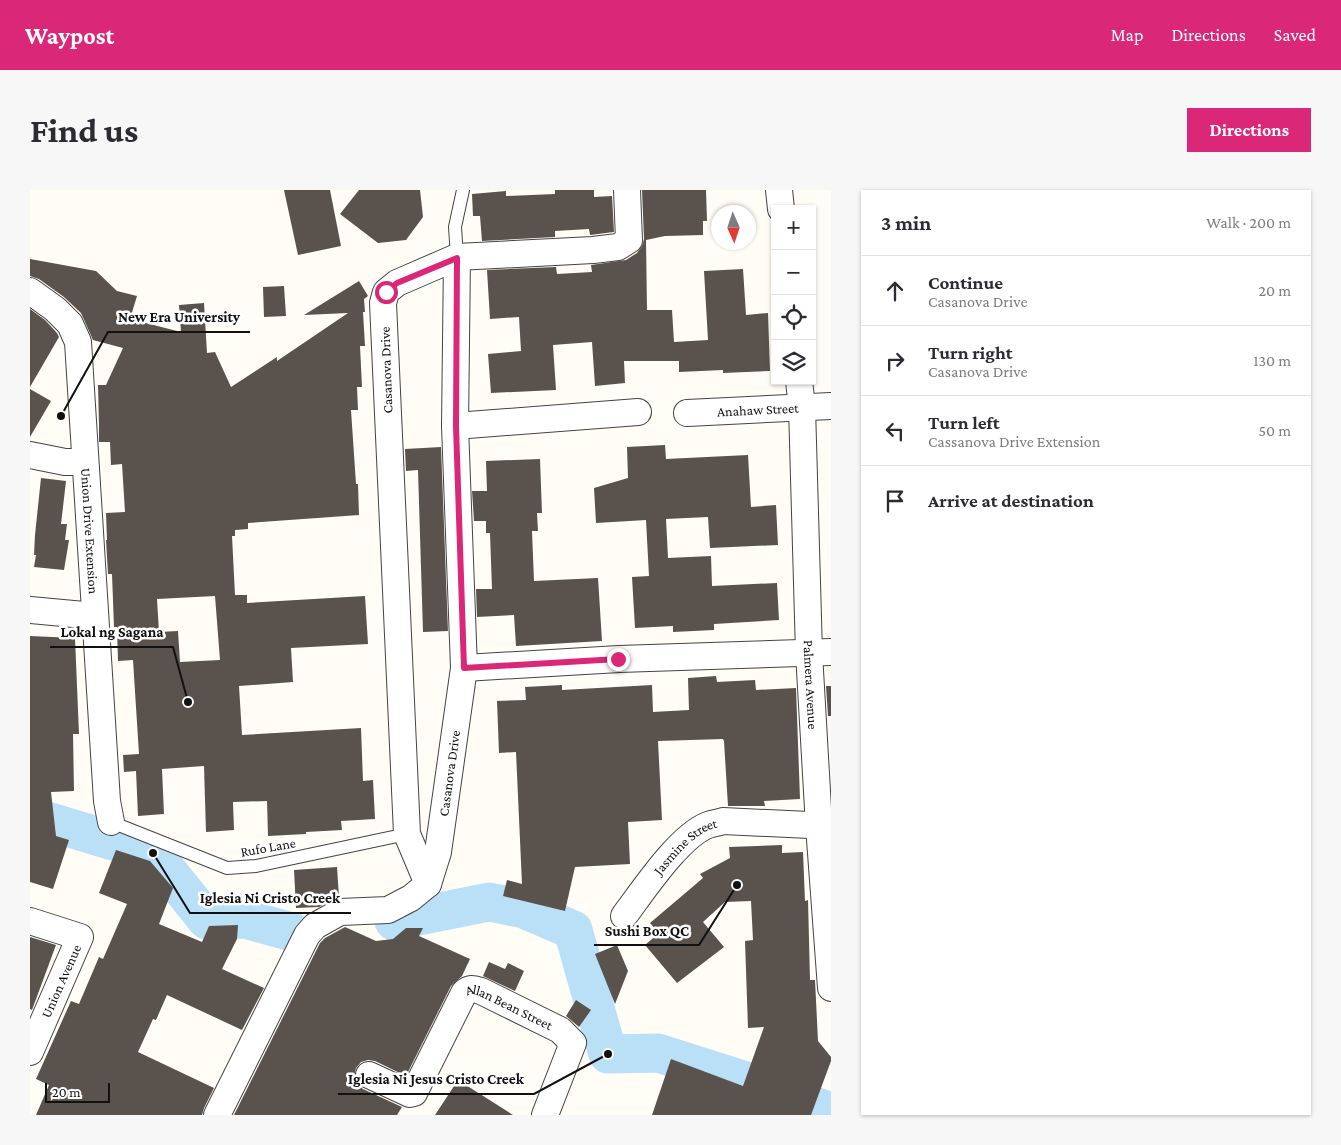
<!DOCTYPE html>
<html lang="en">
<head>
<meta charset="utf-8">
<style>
	:root { --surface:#fff; --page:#f7f7f7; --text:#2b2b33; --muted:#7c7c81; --line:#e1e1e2; --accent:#db2777 }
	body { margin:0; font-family:"Crimson Pro",serif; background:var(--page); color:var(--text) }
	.controls { position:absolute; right:15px; top:15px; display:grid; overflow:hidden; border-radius:0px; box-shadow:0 1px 4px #0004 }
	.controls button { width:45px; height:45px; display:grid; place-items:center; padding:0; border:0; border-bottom:1px solid var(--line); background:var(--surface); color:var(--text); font:25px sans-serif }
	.compass { position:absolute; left:681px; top:15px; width:45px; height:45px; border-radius:50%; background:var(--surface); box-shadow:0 1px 4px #0004; rotate:177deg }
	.scale { position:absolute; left:15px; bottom:12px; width:65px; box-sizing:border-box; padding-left:5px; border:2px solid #111; border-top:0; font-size:14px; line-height:18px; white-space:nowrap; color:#111; -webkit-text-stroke:4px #fff; paint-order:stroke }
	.stop { position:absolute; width:15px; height:15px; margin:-11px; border:4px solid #db2777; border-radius:50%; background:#fff }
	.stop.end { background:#db2777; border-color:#fff; box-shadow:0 1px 5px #0008 }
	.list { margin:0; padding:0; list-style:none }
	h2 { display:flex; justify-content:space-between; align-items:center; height:65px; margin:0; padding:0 20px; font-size:21px }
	h2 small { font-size:16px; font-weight:400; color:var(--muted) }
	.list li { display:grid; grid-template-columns:32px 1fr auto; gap:15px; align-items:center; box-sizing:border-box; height:70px; padding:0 20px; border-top:1px solid var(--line) }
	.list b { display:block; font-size:19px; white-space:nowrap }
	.list p { margin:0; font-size:16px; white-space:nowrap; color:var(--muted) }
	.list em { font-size:16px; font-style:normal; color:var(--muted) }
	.icon { flex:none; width:28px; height:28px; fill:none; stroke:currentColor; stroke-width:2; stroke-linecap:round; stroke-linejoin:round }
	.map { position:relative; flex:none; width:801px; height:925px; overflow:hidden; border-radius:0px }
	header { display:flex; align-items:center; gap:30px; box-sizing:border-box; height:70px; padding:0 25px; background:var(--accent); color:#fff }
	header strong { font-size:24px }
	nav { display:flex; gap:28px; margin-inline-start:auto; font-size:18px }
	.intro { display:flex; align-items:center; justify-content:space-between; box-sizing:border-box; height:120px; padding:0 30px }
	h1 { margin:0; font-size:35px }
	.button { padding:12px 22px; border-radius:0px; background:var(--accent); color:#fff; font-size:18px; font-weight:700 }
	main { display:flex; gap:30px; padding:0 30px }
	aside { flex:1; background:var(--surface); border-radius:0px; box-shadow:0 1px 4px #0004 }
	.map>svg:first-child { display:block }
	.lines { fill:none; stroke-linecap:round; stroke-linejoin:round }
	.river { stroke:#b9e0f7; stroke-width:39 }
	.building { fill:#5a524d; fill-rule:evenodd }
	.service-casing { stroke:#444; stroke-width:14 }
	.minor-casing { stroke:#444; stroke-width:28 }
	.service { stroke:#fff; stroke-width:12 }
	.minor { stroke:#fff; stroke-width:26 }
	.route { stroke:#db2777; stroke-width:6 }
	.labels { text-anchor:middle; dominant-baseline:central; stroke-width:5; stroke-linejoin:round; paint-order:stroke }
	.street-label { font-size:14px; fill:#111; stroke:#fff }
	.leader { fill:none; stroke:#111; stroke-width:2 }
	.callout-dot { fill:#111; stroke:#fff; stroke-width:2 }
	.callout-label { font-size:15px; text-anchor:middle; font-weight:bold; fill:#111; stroke:#fff; stroke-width:5; stroke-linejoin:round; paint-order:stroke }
</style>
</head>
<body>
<header>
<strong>Waypost</strong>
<nav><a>Map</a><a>Directions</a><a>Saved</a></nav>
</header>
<div class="intro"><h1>Find us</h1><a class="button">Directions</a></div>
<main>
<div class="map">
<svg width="801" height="925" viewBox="0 0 801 925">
	<rect width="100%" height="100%" fill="#fffdf5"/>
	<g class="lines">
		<path class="river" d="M0,626L123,663L177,730L215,729L262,742
			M364,731L459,712L494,719L543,740L578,864L628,863L716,891L801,922"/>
	</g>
	<path class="building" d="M254,0H300L311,56L268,65Z
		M329,0H390L393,27L376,50L348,53L310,24Z
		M525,0H564V7L582,6L584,42L560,45L559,39L525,41V47L452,51L450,26H443L442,4L476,1V6L525,4Z
		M612,0H676L677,31H673V45L635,46L616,50L617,120H642L644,152L678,150L674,81L713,79L716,125L738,123L740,181L693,183V180L649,182V171H594L595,193L565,196L562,152L523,155L526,200L461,203L458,164L491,161L489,127L460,129L457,80L526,77L527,84L562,82L561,75L596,70L607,63L612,56L614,49Z
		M0,69L66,81L87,101L107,106L100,129L151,142L149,115L174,113L177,163L185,162L201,197L247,167V171L318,123L274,125L329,91L338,106L334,109L335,122H333L335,156H330L332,197H327L328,220H321L326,294H328L329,325L218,333V339L205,340V346H202L205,405H217V413L335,406L338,454L261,458L263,492L209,496L212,545L331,538L333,591L343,590L345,629L311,631L312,640L276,642V644L238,646L237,611L203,612L204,640L176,642L174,576L132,579L134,624L108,626L106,581L94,582L93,565L109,564L103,470L88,471L87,437H84L82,384H78L76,350H77L76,323L95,322L92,274L81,275L80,252H69V235L68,195H76L93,158L63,150L51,123L34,107L9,89L0,86ZM185,406L190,470L150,472L148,441L129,442L127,409Z
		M254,96L256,126L234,127L233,97Z
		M0,119L15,130L27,143L29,147L0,197Z
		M0,199L21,211L0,247Z
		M635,255L636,269L718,265L721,317L746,315L748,355L680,358L678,327L636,329L638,368L681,366L682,396L747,393L749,430L684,434V440L643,442V436L605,438L602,387L619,386L616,330L566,333L564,298L598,288L597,257Z
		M411,257L418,441L393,442L388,280L376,281L375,259Z
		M510,269L512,323H507L508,341H502L504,391L568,388L572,451L486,456L484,425L447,427L446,399H462L460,343H456V331H444L442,301H457L456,271Z
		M11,288L36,291L31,334H37L35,350H39L34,380L4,377L6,365H4L5,345Z
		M0,446L45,448L49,544H43L44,601L21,602L26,646L39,650L23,699L0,692Z
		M686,486L687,492L725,490L726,500L766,498L770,609L734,611L735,616H698L694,551L693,549L628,551L632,630L598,632L600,674L545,677L535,721L473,706L477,690L492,694L486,562L469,563L467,511L496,510L495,497L532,495V500L622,495L623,522L659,520L658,488Z
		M796,496H801V526H798Z
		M752,655V663L773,662L775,711L778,710L780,790H785L788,851L801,867V871L781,925H622L641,869L713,896L734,837L718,838L715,751L723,750L721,711L695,712L673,732L694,757L647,793L615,755L629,743L620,733L673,688L670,684L700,668L699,657Z
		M86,660L120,671L143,698L129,734L172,752L179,736L208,735L207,749L192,779L234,798L212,840L137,805L126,830L123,829L108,862L184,898L174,918L172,925H6L19,895L6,889L41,811L49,814L69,767L73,769L97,714L69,703Z
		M307,677L309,707L289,717L266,718L264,680Z
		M315,737L346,751L363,749L376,738H393L389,746L440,769L432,786L421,796L376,886L345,871L338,870L331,872L326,878L324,887L327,894L333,899L372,917L367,925H204L290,753L295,748Z
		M0,747L26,755L2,820L0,819Z
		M587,755L598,781L585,814L565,764Z
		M459,772L475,779L478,773L494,781L485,801L453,786Z
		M546,810L561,820L549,837L536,826Z
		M428,890L483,925H405Z"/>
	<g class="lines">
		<g class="service-casing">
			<path id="service" d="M427,67L425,37L433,0
				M81,632L197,678L226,676L377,644"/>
		</g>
		<g class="minor-casing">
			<g id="minor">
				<path d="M749,0L751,19"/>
				<path id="s1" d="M0,101L25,119L40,134L48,152L77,611L81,632"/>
				<path id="s2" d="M769,191L772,217L779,463L789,636L801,798"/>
				<path id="s3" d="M657,223L801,216"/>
				<path d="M425,236L608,222"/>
				<path d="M0,265L35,272H55"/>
				<path d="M0,420L65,426"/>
				<path d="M434,478L589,469L801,462"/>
				<path d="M398,694L377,644L353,113L356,102L367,93L427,67L563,60L588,57L599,50L597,0"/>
				<path id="s4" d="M594,726C613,701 649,646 678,635C683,633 688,633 693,631L801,636"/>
				<path d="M0,731L50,747L0,862"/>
				<path id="s5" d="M339,885L380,904L384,903L434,803C440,797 444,799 451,801L530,840L543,853L515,925"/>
				<path id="s6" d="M187,925L277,745L285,736L310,722L358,720L381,708L398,694L408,662L434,478L425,236L427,67"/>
			</g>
		</g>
		<use href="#service" class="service"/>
		<use href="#minor" class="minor"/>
	</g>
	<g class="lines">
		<path class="route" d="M356,102L367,93L427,68L426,236L434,478L588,469"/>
	</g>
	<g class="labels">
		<g class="street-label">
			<text transform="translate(356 180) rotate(-92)">Casanova Drive</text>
			<text stroke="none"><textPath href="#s3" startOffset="71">Anahaw Street</textPath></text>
			<text stroke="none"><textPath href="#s1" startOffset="261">Union Drive Extension</textPath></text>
			<text stroke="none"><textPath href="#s2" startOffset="304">Palmera Avenue</textPath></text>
			<text stroke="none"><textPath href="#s6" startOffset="451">Casanova Drive</textPath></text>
			<text transform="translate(238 657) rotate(-10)">Rufo Lane</text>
			<text stroke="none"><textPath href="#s4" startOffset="94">Jasmine Street</textPath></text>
			<text transform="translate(31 791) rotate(-66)">Union Avenue</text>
			<text stroke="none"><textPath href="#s5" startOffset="211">Allan Bean Street</textPath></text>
		</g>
	</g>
	<path class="leader" d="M31 226L78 142H220M158 512L143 457H20M123 663L160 723H321M707 695L669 755H564M578 864L504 904H308"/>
	<g class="callout-dot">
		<circle cx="31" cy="226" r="5"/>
		<circle cx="158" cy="512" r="5"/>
		<circle cx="123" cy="663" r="5"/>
		<circle cx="707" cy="695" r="5"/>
		<circle cx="578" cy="864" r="5"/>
	</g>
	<g class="callout-label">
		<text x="149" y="132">New Era University</text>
		<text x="82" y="447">Lokal ng Sagana</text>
		<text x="240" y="713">Iglesia Ni Cristo Creek</text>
		<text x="617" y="746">Sushi Box QC</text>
		<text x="406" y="894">Iglesia Ni Jesus Cristo Creek</text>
	</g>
</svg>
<div class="controls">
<button>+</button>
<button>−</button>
<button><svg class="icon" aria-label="locate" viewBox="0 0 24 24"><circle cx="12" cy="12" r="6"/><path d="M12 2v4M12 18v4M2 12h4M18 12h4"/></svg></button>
<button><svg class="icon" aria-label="layers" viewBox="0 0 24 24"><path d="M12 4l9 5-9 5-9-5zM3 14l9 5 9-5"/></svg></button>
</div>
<svg class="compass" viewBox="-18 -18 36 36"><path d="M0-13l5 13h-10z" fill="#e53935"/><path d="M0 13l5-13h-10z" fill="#7c7c81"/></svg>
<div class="scale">20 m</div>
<div class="stop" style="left:356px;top:102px"></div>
<div class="stop end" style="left:588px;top:469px"></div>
</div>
<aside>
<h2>3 min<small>Walk · 200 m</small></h2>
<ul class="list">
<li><svg class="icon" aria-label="ahead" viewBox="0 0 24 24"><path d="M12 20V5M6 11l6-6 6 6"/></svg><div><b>Continue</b><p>Casanova Drive</p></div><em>20 m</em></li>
<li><svg class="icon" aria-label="right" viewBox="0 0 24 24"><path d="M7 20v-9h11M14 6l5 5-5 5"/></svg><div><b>Turn right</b><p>Casanova Drive</p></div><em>130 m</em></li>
<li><svg class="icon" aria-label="left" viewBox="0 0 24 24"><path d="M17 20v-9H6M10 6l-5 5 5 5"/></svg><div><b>Turn left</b><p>Cassanova Drive Extension</p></div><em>50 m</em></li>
<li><svg class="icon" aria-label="arrive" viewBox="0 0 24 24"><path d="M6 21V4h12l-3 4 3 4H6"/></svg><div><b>Arrive at destination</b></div></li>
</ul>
</aside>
</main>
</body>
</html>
